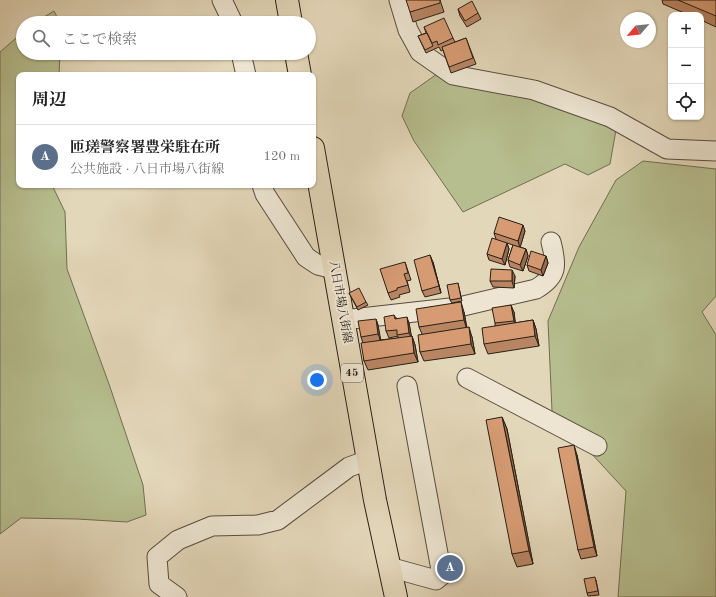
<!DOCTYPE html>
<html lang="ja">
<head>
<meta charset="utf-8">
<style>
	:root { --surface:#fff; --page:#f6f6f6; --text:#222; --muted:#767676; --line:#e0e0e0; --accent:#8f2418 }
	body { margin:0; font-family:"Old Standard TT","Noto Serif JP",serif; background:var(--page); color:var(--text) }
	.controls { position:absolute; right:12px; top:12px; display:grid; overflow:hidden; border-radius:8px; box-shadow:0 1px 3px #0004 }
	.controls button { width:36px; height:36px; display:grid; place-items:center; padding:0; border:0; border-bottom:1px solid var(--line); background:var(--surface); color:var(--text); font:20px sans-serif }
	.compass { position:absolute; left:620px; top:12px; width:36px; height:36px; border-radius:50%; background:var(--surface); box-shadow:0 1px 3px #0004; rotate:242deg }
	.you { position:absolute; left:317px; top:380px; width:14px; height:14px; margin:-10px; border:3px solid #fff; border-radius:50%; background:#1a73e8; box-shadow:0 0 0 6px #1a73e833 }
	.badge { display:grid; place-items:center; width:26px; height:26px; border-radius:50%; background:var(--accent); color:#fff; font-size:13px; font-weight:700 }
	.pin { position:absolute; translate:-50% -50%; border:2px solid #fff; box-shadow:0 1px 4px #0006 }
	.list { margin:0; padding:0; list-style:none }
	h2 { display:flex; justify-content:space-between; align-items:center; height:52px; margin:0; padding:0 16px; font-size:17px }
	h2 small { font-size:13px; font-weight:400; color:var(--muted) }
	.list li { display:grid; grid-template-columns:26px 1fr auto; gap:12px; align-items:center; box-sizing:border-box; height:64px; padding:0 16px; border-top:1px solid var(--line) }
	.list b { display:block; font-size:15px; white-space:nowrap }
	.list p { margin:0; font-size:13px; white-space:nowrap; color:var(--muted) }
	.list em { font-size:13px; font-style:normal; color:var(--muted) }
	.icon { flex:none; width:22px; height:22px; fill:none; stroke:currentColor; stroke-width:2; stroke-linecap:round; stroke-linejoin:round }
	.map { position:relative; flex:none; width:716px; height:597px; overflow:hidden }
	.search { position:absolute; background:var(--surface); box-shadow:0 1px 3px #0004; left:16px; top:16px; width:300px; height:44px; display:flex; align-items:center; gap:10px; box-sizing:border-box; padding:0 14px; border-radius:22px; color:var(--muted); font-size:15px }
	.panel { position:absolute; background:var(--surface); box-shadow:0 1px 3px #0004; left:16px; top:72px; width:300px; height:116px; border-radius:8px }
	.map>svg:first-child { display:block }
	.green { fill:#b6bd8e; stroke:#706e52 }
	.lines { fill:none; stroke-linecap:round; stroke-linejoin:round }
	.minor-casing { stroke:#584d3f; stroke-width:21 }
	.major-casing { stroke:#2a1f16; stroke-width:24 }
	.minor { stroke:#ede5d2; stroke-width:19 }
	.major { stroke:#e3d7b9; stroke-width:22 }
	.wall { fill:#b88563; stroke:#2a1f16 }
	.shaded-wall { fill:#966c50; stroke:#2a1f16 }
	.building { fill:#d69b73; stroke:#2a1f16 }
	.labels { text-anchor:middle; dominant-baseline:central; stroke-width:4; stroke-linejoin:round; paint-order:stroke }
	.shield { fill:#ede5d2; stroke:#645a4e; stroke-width:1 }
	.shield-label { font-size:11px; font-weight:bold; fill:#2a1f16 }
	.street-label { font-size:12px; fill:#2a1f16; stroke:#ede5d2 }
</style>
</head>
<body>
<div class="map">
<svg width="716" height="597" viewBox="0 0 716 597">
	<rect width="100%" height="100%" fill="#e3d7b9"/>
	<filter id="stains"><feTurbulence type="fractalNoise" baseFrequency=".005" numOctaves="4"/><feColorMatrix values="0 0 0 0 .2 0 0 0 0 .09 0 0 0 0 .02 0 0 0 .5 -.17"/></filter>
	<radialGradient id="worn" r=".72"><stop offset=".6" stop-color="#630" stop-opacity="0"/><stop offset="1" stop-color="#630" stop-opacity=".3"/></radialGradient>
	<path class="green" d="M54,11L60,23H34Z
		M23,32V53H60L59,75H19V185H52L65,212L67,269L109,384L143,485L146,515L127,522L77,519L21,518L0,534V52Z
		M437,74L534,96L616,130L610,164L588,175L565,164L463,212L414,141L402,116L410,93Z
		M643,161L716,169V296L702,312L716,335V597H618L626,491L552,411L548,321L579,247L616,180Z"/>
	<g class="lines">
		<g class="minor-casing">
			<path id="minor" d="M222,0L233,23
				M399,0L408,30L420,52L453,75L534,90L610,117L667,149L716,151
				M241,53L246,75
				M262,185L265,194L306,257L318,265L334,269
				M343,320L459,307L536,289C558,276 557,265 551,242
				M467,378L597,446
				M389,567L436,580L442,575L407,386
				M177,597L159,584L157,557L178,540L212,526L258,525L278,520L349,467L368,460"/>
		</g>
		<g class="major-casing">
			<path id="major" d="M287,0L291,23
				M296,53L300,75
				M313,148L375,500L396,597"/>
		</g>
		<use href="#minor" class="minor"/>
		<use href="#major" class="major"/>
	</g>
	<path class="wall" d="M440,0L444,12L413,22L410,12Z
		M662,0H716V27L701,20V15H689L663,4Z
		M458,9L478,13L481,19L467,27L460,16Z
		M424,27L453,38L455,42L466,38L476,64L451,73L443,50L441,51L439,47L426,53L418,36L426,33Z
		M525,231L520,247L526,249L528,256L523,271L510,267L508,260L513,245L507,243L509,249L505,265L489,260L487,254L496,239L494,233Z
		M546,256L548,263L543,276L529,271L527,265Z
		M405,262L411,280L407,281L410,292L399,295L400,297L391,300L388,293Z
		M433,262L441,293L425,297L422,291Z
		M515,276L514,288L493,287L490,281Z
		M458,283L462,301L452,303L450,300Z
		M349,293L366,302L368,305L358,310Z
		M464,312L467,328L472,337L475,354L424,361L420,352L422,334L419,327Z
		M514,312L515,323L533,320L536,329L539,346L488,354L484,344L495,326V323Z
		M394,315L396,318L409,323L411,336H412L415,345L418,362L368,370L364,361L363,343L361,337L376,319L378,325L380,340L398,338V336L389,338L386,331Z
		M502,417L507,429L533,564L517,567L512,554Z
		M577,455L597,556L581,559L578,550Z
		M596,580L599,595L588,596L587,593Z"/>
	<path class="shaded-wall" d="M523,225L525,231L520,248L518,241Z
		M507,243L509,249L505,265L502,259Z
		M526,249L528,256L523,271L520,265Z
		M430,255L433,262L441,293L439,286Z
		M546,256L548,263L543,276L541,270Z
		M512,270L515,276L514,288L512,281Z
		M461,302L464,312L467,330L464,320Z
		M511,305L514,312L516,327L514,321Z
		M407,317L409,323L412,339L409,333Z
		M376,319L378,325L381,341L378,334Z
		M533,320L536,329L539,346L535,336Z
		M469,327L472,337L475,354L471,344Z
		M412,336L415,345L418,362L414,353Z
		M502,417L507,429L533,564L529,551Z
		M574,445L577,455L597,556L594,547Z"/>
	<path class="building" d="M406,0H440V3L410,12Z
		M678,0H716V16Z
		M472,1L478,13L465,21L458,9Z
		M444,18L453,38L438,45L437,41L432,43L424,27Z
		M427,33L433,46L425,50L418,36Z
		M466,38L473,58L449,67L442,47Z
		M499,217L523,225L518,241L494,233Z
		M492,238L507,243L502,259L487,254Z
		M513,245L526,249L520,265L508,260Z
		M531,251L546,256L541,270L527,265Z
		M430,255L439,286L422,291L414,260Z
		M405,262L408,273L404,274L408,285L397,288V290L388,293L380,269Z
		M491,269L512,270V281H490Z
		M458,283L461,298L450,300L447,285Z
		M359,288L366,302L357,307L349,293Z
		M461,302L464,320L419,327L416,309Z
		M511,305L514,321L495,323L492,308Z
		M394,315L395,319L407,317L409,333L397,335V330L386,331L384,317Z
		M376,319L378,334L361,337L358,321Z
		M533,320L535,336L484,344L482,328Z
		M469,327L471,344L420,352L418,335Z
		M412,336L414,353L364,361L361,343Z
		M502,417L529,551L512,554L486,420Z
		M574,445L594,547L578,550L558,448Z
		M595,577L598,591L587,593L584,579Z"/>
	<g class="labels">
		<rect class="shield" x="341" y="364" width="22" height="18" rx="3"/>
		<g class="shield-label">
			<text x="352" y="373">45</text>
		</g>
		<g class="street-label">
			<text transform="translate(340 302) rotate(80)">八日市場八街線</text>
		</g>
	</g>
	<rect width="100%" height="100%" filter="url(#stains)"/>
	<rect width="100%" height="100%" fill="url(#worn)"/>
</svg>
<div class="controls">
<button>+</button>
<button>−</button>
<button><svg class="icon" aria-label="locate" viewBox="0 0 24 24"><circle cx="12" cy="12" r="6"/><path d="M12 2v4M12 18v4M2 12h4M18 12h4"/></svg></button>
</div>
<svg class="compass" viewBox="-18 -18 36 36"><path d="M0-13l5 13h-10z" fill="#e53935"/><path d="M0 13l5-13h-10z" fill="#767676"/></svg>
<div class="you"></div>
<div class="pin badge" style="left:450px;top:568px;background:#5c6f8a">A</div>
<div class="search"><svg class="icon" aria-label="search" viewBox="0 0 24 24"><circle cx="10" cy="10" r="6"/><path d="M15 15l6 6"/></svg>ここで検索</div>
<section class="panel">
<h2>周辺<small></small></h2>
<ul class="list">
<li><span class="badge" style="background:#5c6f8a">A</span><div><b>匝瑳警察署豊栄駐在所</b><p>公共施設 · 八日市場八街線</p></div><em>120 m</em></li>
</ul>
</section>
</div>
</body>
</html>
